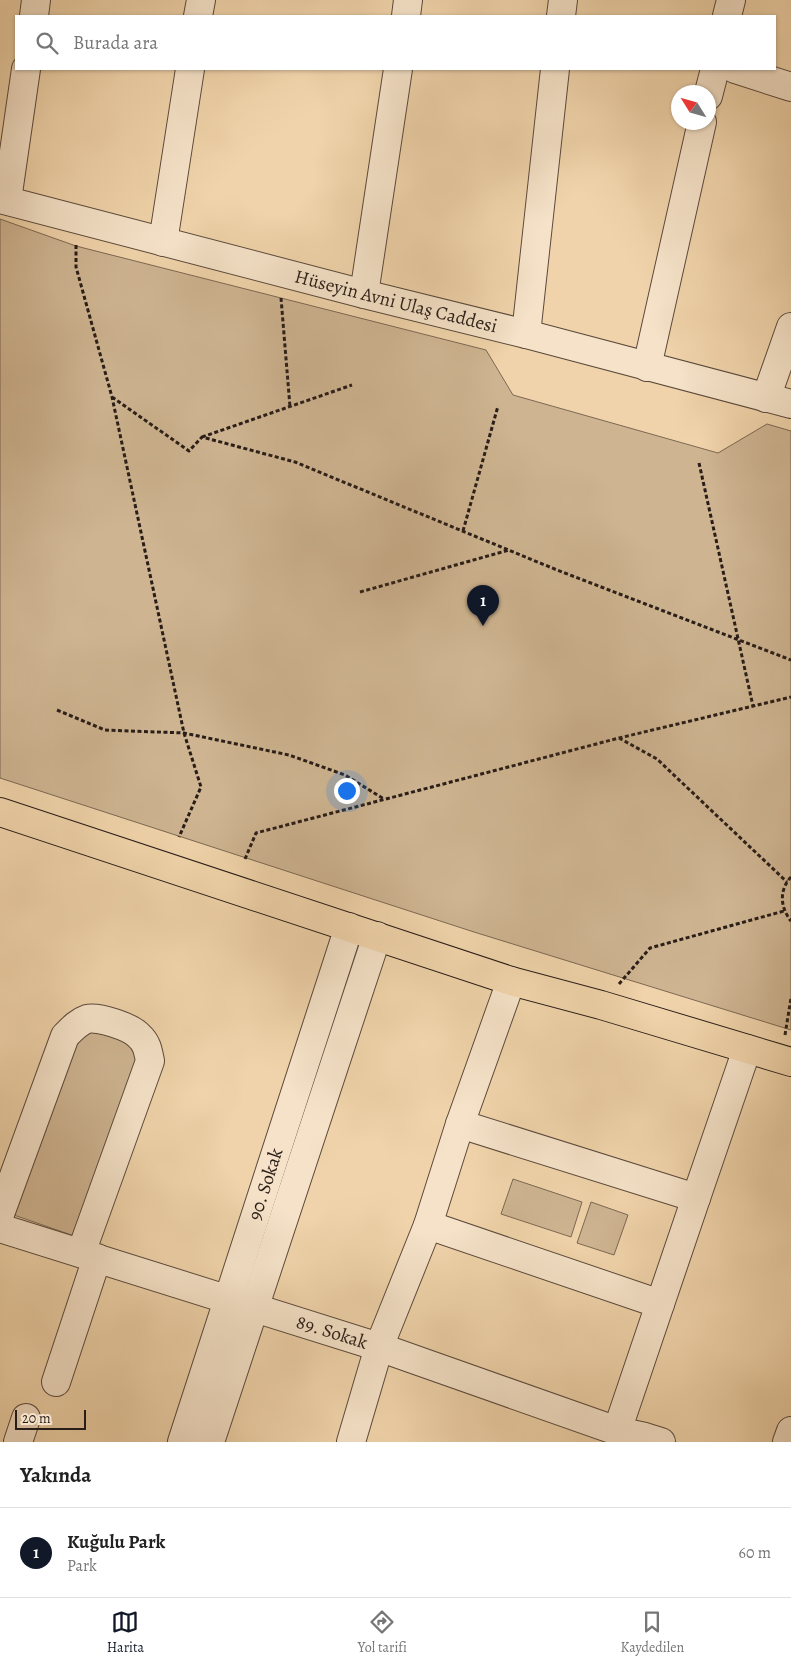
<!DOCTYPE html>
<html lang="tr">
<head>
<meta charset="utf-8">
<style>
	:root { --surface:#fff; --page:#f2f2f2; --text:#222; --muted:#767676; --line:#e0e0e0; --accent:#111827 }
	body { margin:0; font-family:Alegreya,serif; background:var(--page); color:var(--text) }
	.compass { position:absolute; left:671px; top:85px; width:45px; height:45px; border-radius:50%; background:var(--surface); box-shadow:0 1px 4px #0004; rotate:307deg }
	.scale { position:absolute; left:15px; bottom:12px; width:71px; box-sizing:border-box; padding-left:5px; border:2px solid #291d18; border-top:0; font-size:14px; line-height:18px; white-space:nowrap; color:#291d18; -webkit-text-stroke:4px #f5e2c8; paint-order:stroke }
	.you { position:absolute; left:346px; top:790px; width:18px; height:18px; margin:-12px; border:4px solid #fff; border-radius:50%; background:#1a73e8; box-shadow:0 0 0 8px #1a73e833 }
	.badge { display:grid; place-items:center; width:32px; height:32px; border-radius:50%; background:var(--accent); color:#fff; font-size:16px; font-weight:700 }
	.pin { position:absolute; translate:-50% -41px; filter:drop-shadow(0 1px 2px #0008) }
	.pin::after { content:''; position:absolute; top:26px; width:18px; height:15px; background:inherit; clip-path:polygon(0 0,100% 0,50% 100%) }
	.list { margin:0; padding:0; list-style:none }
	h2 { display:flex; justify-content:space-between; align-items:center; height:65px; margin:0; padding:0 20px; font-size:21px }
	h2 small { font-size:16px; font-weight:400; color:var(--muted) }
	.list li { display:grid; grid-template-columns:32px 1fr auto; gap:15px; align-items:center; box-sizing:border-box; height:90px; padding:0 20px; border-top:1px solid var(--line) }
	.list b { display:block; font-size:19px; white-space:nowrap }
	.list p { margin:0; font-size:16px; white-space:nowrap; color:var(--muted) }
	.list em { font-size:16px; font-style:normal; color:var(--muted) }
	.icon { flex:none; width:28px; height:28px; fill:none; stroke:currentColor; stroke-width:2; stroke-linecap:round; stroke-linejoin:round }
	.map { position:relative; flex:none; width:791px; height:1442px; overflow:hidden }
	.search { position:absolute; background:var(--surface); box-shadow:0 1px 4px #0004; left:15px; right:15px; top:15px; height:55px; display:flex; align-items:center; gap:12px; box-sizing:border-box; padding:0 18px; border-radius:0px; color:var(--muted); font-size:19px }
	.sheet { height:155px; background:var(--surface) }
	nav { display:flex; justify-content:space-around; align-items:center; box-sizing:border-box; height:70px; border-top:1px solid var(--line); background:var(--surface); font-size:14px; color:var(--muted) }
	nav a { display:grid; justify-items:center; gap:2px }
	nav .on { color:var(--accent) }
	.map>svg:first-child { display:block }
	.green { fill:#ceb491; stroke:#7c6854 }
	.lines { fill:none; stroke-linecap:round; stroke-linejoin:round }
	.minor-casing { stroke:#5b4a3c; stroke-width:30 }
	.major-casing { stroke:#291d18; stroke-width:30 }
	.path { stroke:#291d18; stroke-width:3; stroke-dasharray:4 2.5; stroke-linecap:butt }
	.minor { stroke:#f5e2c8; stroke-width:28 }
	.major { stroke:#f0d3aa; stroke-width:28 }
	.labels { text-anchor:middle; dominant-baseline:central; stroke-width:4; stroke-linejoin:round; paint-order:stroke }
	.street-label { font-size:19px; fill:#291d18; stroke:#f5e2c8 }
</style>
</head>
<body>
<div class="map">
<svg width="791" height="1442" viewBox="0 0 791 1442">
	<rect width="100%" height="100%" fill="#f0d3aa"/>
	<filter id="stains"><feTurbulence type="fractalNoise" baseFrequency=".004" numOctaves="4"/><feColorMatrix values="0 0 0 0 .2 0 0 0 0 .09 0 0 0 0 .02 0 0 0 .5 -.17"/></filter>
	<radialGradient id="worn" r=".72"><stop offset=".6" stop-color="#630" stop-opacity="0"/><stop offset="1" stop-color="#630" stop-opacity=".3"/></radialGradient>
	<path class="green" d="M0,219L76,246L486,350L513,395L718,453L767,424L791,431V1030L474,932L0,778Z
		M91,1027L134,1040L144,1057L77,1237L11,1214L73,1039Z
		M513,1179L582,1202L571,1237L501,1214Z
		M591,1202L628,1215L614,1255L577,1243Z"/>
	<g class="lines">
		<g class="minor-casing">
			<g id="minor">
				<path d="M34,16L36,0"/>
				<path d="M198,16L201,0"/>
				<path d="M406,16L408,0"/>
				<path d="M561,16L563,0"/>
				<path d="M727,16L731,0"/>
				<path d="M735,69L791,87"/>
				<path d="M708,96L715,69"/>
				<path id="s1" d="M0,199L364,294L526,334L791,404"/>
				<path d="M7,200L26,69"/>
				<path d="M163,242L190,69"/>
				<path d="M364,294L398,69"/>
				<path d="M526,334L555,69"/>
				<path d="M647,367L702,122"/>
				<path d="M766,398L791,327"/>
				<path d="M696,1198L747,1049"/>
				<path d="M0,1214L65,1036C71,1030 78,1022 87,1019C98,1016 131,1027 139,1036C147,1043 148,1051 150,1061L81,1253"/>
				<path d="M428,1225L660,1304L696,1198L460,1124"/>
				<path id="s2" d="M0,1228L379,1347L617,1431L645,1437L661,1442"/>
				<path d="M56,1382L97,1258"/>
				<path d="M617,1431L660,1304"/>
				<path d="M18,1442L26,1418"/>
				<path id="s3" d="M182,1442L349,927"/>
				<path d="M210,1442L377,936"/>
				<path d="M351,1442L379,1347L428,1225L460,1124L511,981"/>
				<path d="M787,1442L791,1431"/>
			</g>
		</g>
		<g class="major-casing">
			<path id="major" d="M0,812L511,981L601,1005L791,1062"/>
		</g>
		<path class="path" d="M76,245V267L112,397L184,733L201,787L179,837
			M281,298L290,407
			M112,397L189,451L202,437L295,462L557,570L791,660
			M202,437L352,385
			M699,463L753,706
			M463,531L498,406
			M360,592L509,550
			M57,710L105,730L184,733L289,755L345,775L384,799
			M619,738L657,759L787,882
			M245,859L256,833L619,738L791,697
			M791,877C779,890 780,907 791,921
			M619,984L650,948L784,911
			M785,1035L791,998"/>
		<use href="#minor" class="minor"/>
		<use href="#major" class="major"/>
	</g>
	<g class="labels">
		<g class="street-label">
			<text stroke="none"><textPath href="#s1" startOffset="409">Hüseyin Avni Ulaş Caddesi</textPath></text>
			<text stroke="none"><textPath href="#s3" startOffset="271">90. Sokak</textPath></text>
			<text stroke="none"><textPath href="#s2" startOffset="348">89. Sokak</textPath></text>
		</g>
	</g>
	<rect width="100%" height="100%" filter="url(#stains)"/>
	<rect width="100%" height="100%" fill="url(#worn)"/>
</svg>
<svg class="compass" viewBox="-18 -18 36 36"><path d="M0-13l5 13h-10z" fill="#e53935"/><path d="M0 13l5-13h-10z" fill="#767676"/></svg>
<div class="scale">20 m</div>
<div class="you"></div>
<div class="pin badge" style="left:483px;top:626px">1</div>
<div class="search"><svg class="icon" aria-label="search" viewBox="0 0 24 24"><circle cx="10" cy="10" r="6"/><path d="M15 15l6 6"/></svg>Burada ara</div>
</div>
<section class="sheet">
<h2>Yakında<small></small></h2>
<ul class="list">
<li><span class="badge">1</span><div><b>Kuğulu Park</b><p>Park</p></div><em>60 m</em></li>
</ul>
</section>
<nav>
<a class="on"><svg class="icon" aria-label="map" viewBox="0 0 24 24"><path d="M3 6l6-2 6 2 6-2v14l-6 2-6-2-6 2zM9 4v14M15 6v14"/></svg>Harita</a>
<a><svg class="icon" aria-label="directions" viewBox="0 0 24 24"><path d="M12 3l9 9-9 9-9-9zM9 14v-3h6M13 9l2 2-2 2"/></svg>Yol tarifi</a>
<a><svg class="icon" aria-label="saved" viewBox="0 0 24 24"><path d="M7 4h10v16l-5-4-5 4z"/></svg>Kaydedilen</a>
</nav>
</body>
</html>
